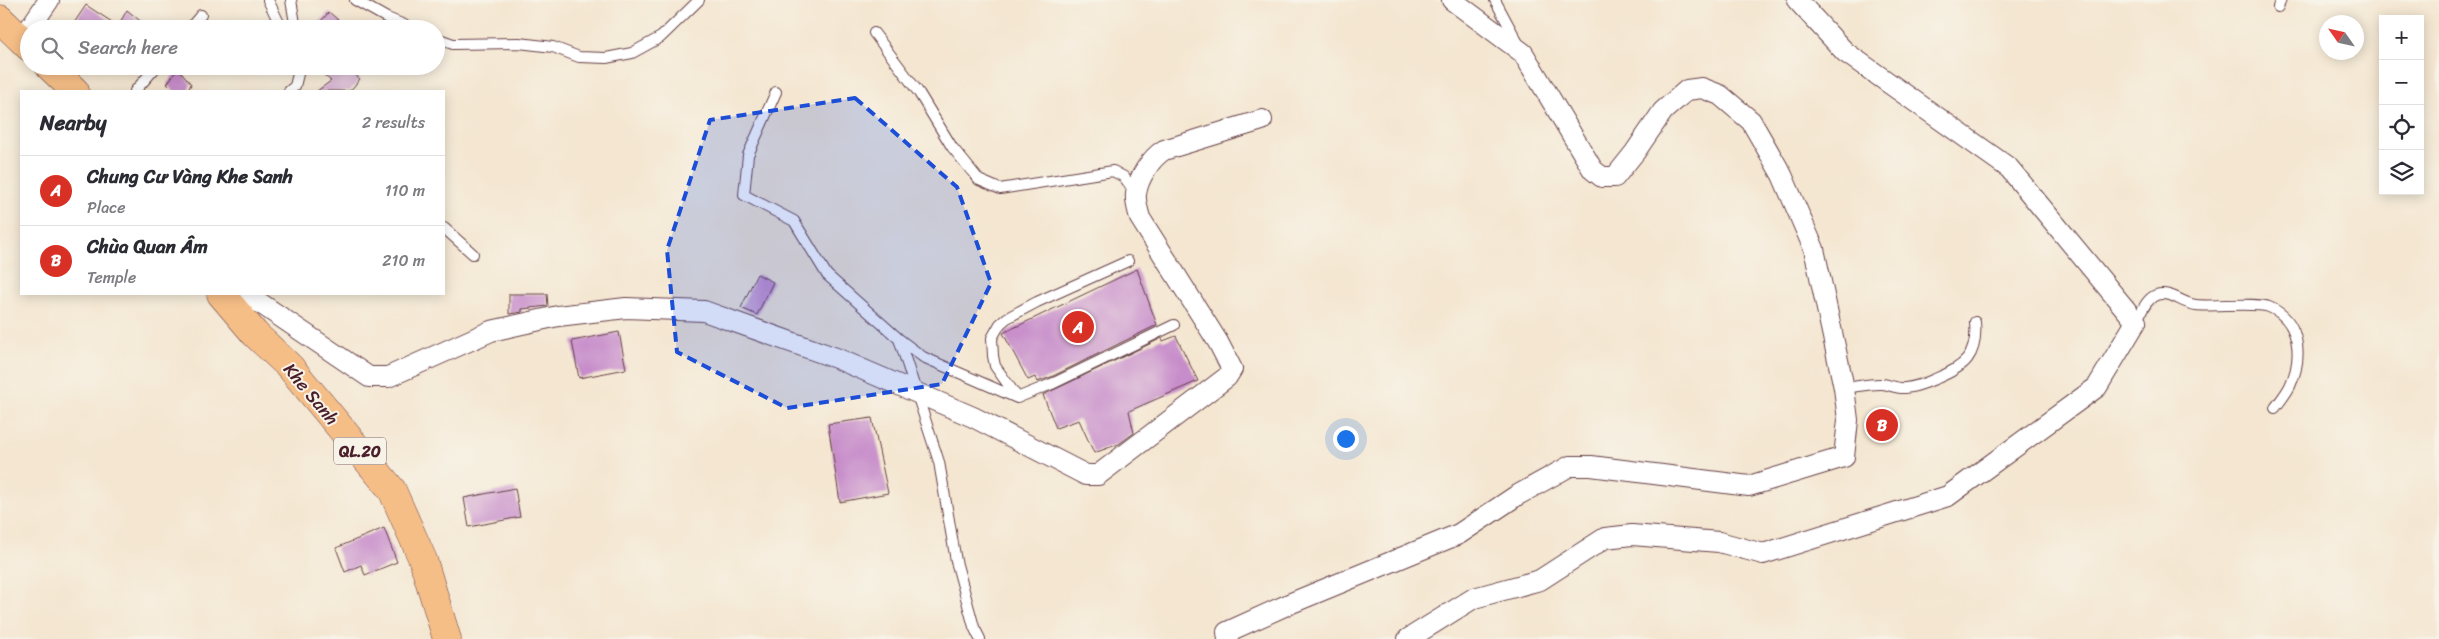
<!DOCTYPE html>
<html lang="en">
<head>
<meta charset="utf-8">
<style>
	:root { --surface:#fff; --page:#f7f7f7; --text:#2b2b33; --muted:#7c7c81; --line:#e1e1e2; --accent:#d93025 }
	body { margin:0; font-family:Sriracha,sans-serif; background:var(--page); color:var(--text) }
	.controls { position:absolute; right:15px; top:15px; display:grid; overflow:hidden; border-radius:0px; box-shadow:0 2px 12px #0003 }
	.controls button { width:45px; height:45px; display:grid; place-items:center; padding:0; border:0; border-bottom:1px solid var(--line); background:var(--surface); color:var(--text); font:25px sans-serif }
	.compass { position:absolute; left:2319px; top:15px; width:45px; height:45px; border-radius:50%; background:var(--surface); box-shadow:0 2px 12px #0003; rotate:304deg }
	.you { position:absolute; left:1345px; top:438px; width:18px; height:18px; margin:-12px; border:4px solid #fff; border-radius:50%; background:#1a73e8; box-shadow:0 0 0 8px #1a73e833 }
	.badge { display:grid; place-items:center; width:32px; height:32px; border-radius:50%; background:var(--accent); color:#fff; font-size:16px; font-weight:700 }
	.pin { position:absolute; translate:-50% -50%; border:2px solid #fff; box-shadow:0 1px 5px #0006 }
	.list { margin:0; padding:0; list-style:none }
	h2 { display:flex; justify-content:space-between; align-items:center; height:65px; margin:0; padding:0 20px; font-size:21px }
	h2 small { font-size:16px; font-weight:400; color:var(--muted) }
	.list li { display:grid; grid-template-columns:32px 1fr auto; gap:15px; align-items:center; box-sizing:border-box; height:70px; padding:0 20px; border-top:1px solid var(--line) }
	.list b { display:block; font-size:19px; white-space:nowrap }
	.list p { margin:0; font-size:16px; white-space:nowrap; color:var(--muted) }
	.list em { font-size:16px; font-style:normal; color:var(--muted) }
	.icon { flex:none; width:28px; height:28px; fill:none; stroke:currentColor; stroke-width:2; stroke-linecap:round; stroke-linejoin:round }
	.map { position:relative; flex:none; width:2439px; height:639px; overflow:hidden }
	.search { position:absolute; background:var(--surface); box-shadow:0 2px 12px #0003; left:20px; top:20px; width:425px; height:55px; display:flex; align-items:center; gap:12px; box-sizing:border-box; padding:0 18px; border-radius:28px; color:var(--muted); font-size:19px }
	.panel { position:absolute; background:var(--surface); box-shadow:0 2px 12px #0003; left:20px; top:90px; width:425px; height:205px; border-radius:0px }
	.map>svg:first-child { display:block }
	.building { fill:#c78dca }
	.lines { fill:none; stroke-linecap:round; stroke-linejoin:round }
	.lane-casing { stroke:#643d44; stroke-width:12 }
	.street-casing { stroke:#643d44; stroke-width:22 }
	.highway-casing { stroke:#643d44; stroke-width:29 }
	.lane { stroke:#fff; stroke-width:10 }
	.street { stroke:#fff; stroke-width:20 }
	.highway { stroke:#f6be87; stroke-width:28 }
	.marked { fill:#1d4ed8; fill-opacity:0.2; stroke:#1d4ed8; stroke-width:4; stroke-dasharray:10 6; stroke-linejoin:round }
	.labels { text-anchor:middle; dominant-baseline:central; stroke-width:4; stroke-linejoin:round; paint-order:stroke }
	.shield { fill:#f7f3e8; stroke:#7e5f64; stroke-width:1 }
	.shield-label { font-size:16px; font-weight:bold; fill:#4a1f2b }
	.street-label { font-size:18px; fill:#4a1f2b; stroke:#f7f3e8 }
</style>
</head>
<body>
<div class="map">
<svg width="2439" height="639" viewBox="0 0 2439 639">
	<rect width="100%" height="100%" fill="#f7f3e8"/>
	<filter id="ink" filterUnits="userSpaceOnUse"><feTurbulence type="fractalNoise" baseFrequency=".02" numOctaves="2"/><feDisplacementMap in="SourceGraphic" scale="10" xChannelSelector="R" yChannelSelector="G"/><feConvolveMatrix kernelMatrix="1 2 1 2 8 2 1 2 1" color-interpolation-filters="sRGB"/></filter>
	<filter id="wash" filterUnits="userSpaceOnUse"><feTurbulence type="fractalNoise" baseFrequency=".0096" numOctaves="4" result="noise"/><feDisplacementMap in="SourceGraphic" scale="20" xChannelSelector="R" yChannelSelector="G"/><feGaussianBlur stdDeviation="1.12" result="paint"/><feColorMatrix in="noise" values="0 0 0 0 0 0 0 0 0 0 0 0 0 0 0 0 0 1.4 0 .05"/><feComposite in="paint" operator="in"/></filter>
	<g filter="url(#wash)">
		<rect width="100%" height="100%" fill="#f4e6d0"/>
		<g id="blocks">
			<path class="building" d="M86,5L118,26L127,10L150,29H70Z
				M329,12L348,29H314Z
				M331,66H345L360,79L350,91H317L331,81L324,75Z
				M178,68L191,84L188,91H174L167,84Z
				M1137,269L1157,325L1051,377L1037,382L1035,377L1028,380L1003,333Z
				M757,274L773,282L757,315L741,308Z
				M509,294H547L548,306L522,309V312L509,314Z
				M619,332L626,369L579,378L572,341Z
				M1176,336L1198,381L1129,411L1134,433L1119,444L1094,453L1079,420L1056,428L1043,395L1162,338L1163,341Z
				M872,418L888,493L840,502L828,424Z
				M515,488L520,517L469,527L464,498Z
				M384,528L397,562L365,575L361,565L345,572L336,548Z"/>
		</g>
	</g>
	<g filter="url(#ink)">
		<use href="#blocks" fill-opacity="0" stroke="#643d44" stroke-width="1"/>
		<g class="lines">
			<g class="lane-casing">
				<path id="lane" d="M268,0L282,29
					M291,0L296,29
					M355,0L387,18L414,29
					M1495,0L1518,43
					M2278,7L2281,0
					M189,29L201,15
					M874,33L919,93L952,147L979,180L1000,189L1113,171L1124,177L1135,192
					M436,38L453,44L519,43L553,47L579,57L606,58L632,53L661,37L699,0
					M135,91L157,66
					M289,91L295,86L300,66
					M776,92L748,155L744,195L794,221L827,275L899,339L939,462L956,561L974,627L980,639
					M444,228L473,254
					M2136,322C2141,313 2146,299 2156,295C2171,290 2182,304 2196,305C2213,307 2256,302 2269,307C2301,320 2303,358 2290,386C2286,394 2280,401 2275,408
					M899,339L923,357L1017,398L1054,383L1174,325
					M1844,388C1856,387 1870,383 1883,384C1890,385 1898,389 1905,388C1916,387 1926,383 1935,379C1965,367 1978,356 1975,322
					M1017,397L995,366L993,356L992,338L1000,324L1007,318L1037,302L1128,261"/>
			</g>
			<g class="street-casing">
				<path id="street" d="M29,29L49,0
					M224,297L260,303L369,377H388L491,331L558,316L626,308L704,311L836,358L973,417L1086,475H1098L1227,377L1232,369L1218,342L1140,218C1138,210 1135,202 1136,194C1138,178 1151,158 1164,150L1262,120
					M1228,639L1227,632L1289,604L1459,534L1516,496L1570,466H1591L1749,486L1844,457L1848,420L1844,388L1814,249L1782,175L1751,121L1720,95L1702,88L1687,90L1663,111L1635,152L1615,177H1602L1593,170L1523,53L1452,0
					M1408,639L1474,598L1540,580L1605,538L1632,535L1719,542L1763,554L1948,496L2097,387L2136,322L2009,168L1845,52L1797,0"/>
			</g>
			<g class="highway-casing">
				<path id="highway" d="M0,19L29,47
					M49,66L75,91
					M221,294L255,334L290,367L392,490L423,560L447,639"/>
			</g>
			<use href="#lane" class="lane"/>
			<use href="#street" class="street"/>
			<use href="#highway" class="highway"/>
		</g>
	</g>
	<path class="marked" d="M855,98L957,187L991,283L942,384L787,408L677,352L667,250L710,120Z"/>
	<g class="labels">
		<rect class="shield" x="334" y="437.5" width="52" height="27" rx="4"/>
		<g class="shield-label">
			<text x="360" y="451">QL.20</text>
		</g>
		<g class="street-label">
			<text transform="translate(311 394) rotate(50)">Khe Sanh</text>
		</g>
	</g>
</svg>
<div class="controls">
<button>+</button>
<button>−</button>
<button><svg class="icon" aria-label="locate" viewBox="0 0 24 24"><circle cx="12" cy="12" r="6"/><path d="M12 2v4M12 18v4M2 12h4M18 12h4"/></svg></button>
<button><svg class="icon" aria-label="layers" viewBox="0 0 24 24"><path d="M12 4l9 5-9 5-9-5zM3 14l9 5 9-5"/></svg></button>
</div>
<svg class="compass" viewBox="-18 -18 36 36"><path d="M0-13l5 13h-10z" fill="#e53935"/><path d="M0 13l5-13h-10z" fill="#7c7c81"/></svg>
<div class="you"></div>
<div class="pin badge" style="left:1078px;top:327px">A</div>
<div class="pin badge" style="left:1882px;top:425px">B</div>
<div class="search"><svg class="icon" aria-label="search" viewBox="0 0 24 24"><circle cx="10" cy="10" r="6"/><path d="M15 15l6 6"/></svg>Search here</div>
<section class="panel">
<h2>Nearby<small>2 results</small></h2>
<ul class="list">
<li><span class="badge">A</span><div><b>Chung Cư Vàng Khe Sanh</b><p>Place</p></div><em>110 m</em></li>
<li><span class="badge">B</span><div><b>Chùa Quan Âm</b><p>Temple</p></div><em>210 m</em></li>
</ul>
</section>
</div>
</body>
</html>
